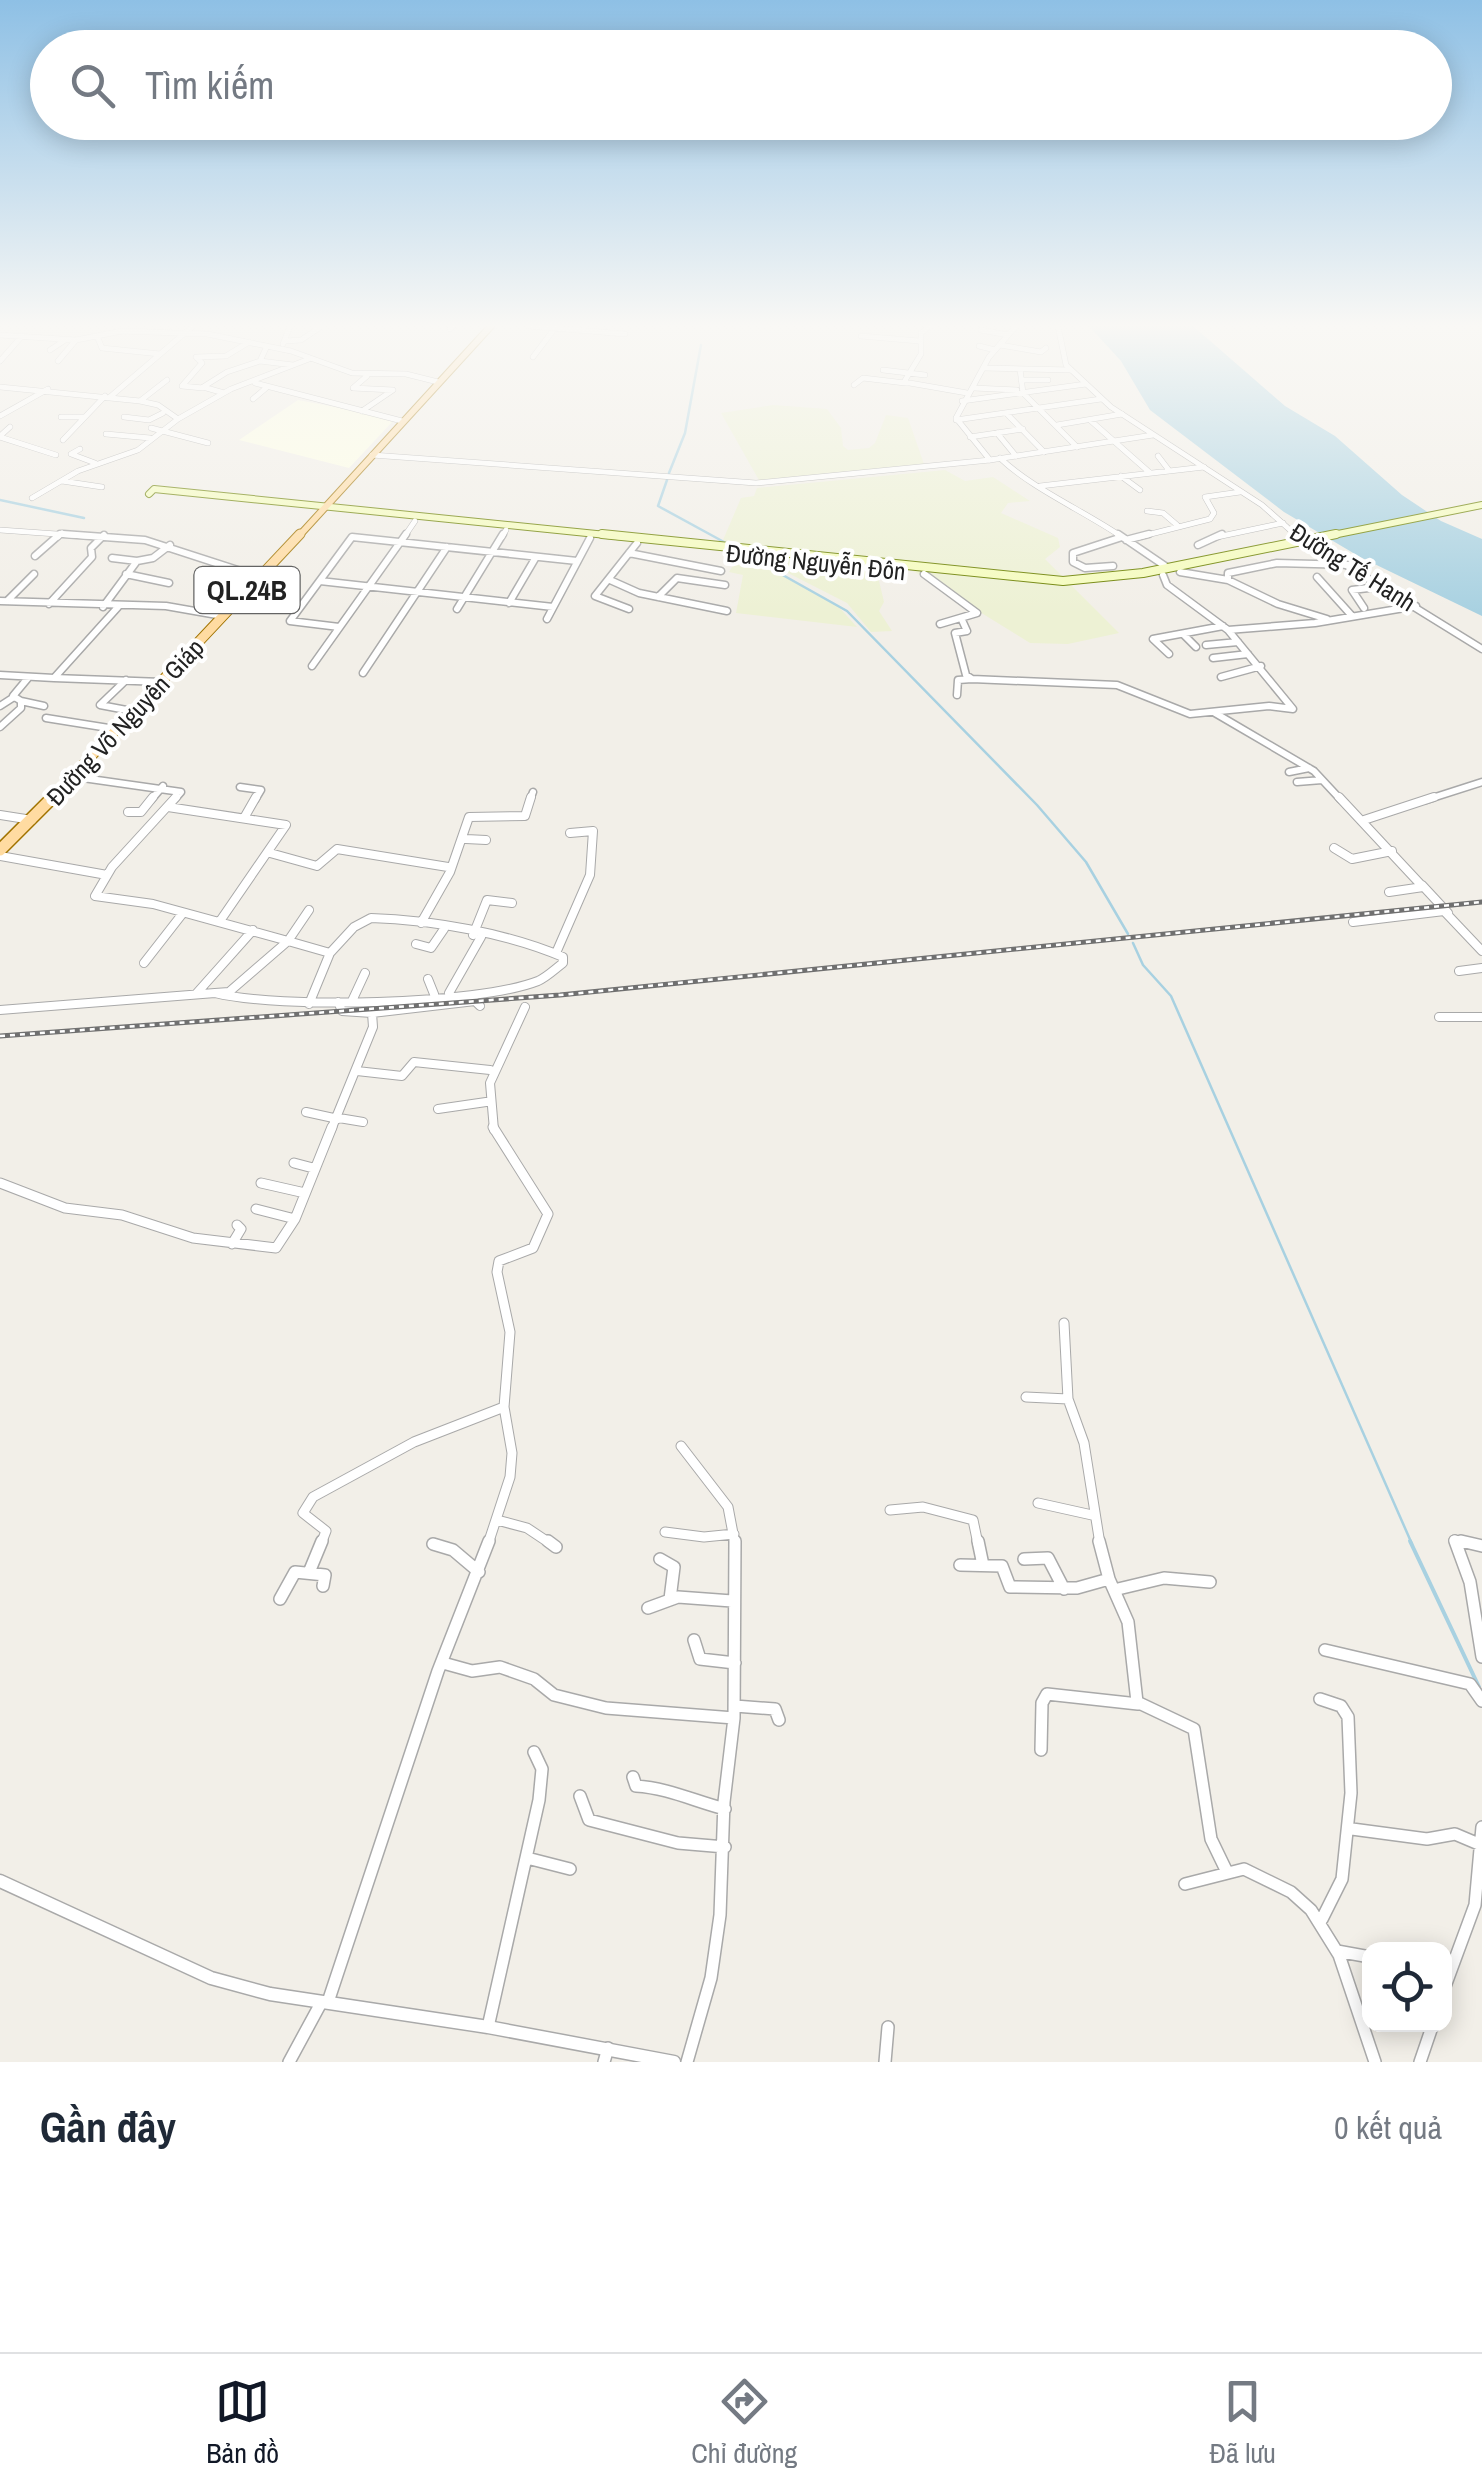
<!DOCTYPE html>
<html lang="vi">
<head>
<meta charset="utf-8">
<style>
	:root { --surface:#fff; --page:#f6f6f7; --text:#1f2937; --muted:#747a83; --line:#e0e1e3; --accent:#111827 }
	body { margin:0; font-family:"Archivo Narrow",sans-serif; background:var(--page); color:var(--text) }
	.controls { position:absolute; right:30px; bottom:30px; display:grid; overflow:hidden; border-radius:20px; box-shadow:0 5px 25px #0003 }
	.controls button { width:90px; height:90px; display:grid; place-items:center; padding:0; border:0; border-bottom:2px solid var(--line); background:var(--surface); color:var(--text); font:50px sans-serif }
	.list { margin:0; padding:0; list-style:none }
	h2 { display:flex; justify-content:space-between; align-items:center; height:130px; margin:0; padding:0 40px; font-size:42px }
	h2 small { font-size:32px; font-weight:400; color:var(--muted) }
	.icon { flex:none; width:55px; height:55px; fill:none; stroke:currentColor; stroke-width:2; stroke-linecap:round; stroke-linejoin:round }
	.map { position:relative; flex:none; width:1482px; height:2062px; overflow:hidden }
	.search { position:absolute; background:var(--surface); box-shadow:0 5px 25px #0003; left:30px; right:30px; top:30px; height:110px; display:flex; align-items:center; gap:25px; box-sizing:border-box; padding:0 35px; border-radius:55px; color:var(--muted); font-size:38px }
	.sheet { height:290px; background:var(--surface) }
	nav { display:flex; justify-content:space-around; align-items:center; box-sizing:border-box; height:140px; border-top:2px solid var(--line); background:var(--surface); font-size:28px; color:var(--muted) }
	nav a { display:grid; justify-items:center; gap:5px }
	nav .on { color:var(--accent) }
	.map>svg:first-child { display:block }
	.education { fill:#feffe5 }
	.farmland { fill:#edf1d4 }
	.water { fill:#a8d1e1 }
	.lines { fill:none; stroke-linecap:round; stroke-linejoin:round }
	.stream-far1 { stroke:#a8d1e1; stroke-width:2.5 }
	.stream { stroke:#a8d1e1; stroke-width:4 }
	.minor-far4-casing { stroke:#a9a9a9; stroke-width:6 }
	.minor-far3-casing { stroke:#a9a9a9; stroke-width:9 }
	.minor-far2-casing { stroke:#a9a9a9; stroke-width:10 }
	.minor-far1-casing { stroke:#a9a9a9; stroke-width:11 }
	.minor-casing { stroke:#a9a9a9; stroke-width:14 }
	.tertiary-far2-casing { stroke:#a9a9a9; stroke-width:6 }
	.tertiary-far1-casing { stroke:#a9a9a9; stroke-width:9 }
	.tertiary-casing { stroke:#a9a9a9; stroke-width:15 }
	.secondary-far1-casing { stroke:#6c8101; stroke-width:8 }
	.secondary-casing { stroke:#6c8101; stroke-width:10 }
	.primary-far2-casing { stroke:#a07300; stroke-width:8 }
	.primary-far1-casing { stroke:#a07300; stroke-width:11 }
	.primary-casing { stroke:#a07300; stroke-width:14 }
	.minor-far4 { stroke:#fff; stroke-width:5 }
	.minor-far3 { stroke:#fff; stroke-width:6 }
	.minor-far2 { stroke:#fff; stroke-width:8 }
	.minor-far1 { stroke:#fff; stroke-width:9 }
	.minor { stroke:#fff; stroke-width:11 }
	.tertiary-far2 { stroke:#fff; stroke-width:5 }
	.tertiary-far1 { stroke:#fff; stroke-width:6 }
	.tertiary { stroke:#fff; stroke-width:12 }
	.secondary-far1 { stroke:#f5fcbd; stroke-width:6 }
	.secondary { stroke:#f5fcbd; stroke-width:8 }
	.primary-far2 { stroke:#ffdba1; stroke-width:6 }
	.primary-far1 { stroke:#ffdba1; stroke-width:9 }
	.primary { stroke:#ffdba1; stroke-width:11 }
	.rail-casing { stroke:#707070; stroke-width:5 }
	.rail { stroke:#fff; stroke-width:2.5; stroke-dasharray:5; stroke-linecap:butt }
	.labels { text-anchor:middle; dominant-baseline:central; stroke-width:8; stroke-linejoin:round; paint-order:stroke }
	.far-street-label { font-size:25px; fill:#222; stroke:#fff }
	.shield { fill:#fff; stroke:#646464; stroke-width:2.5 }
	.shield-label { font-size:28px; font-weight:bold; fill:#222 }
</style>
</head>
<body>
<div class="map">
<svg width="1482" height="2062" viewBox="0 0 1482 2062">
	<rect width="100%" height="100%" fill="#f2efe8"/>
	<path class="education" d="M298,400L345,409L393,421L349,468L239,440Z"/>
	<path class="farmland" d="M773,405L827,409L841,428L843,446L848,450L869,448L875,443L886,415L908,418L925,467L760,482L721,413Z
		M945,470L965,481L993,477L1030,501L1008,503L1001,513L1058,538L1060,547L1045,559L1119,633L1068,644L1030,643L897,561L876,568L884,602L879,611L892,631L871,632L847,603L723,540L741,498L754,496L757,488Z
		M741,553L837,605L857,627L736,613L743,575L729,572Z"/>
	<path class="water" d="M1089,326H1193L1285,406L1335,436L1402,495L1441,521L1482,539V616L1360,557L1284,512L1150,410L1121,361Z"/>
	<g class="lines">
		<path class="stream-far1" d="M669,473L685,433L701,345
			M667,480L658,506L724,542
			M0,500L84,518
			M756,560L847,611L1037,805L1086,862L1128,934
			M1133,943L1143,965L1171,996L1412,1544"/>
		<path class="stream" d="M1410,1541L1479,1687"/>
		<g class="minor-far4-casing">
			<path id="minor-far4" d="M529,326L625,334
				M930,326L921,333V354L904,382L967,393
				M450,329L453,326
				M981,330L1008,335
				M0,335L76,340L122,331L207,334L291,351L352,373L406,374L438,382
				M97,336L102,348L160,354
				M861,336L919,341
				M285,341L301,340L319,328
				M283,344L290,326
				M1000,345L1041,352L1046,348
				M979,346L995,350
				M50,350L65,340
				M533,357L555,328
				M0,361L22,336
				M58,361L76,340
				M260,361L293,365
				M984,368L1071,370
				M1020,369L1023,393L1077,447
				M883,370L925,375
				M1021,380H1048
				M255,383L402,421
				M854,385L863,378L905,383
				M0,387L140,401L158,405L178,419
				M203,388L182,386L202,363L196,357L226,356L249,342
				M974,388L1017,390
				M224,393L203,387L227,372L260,361L267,346
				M110,397L193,326
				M253,399L266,388
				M140,401L167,380
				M962,401L1086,384
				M362,411L393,390L353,388L367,376
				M1007,414L1044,452
				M0,416L48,389
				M61,417H84
				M124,417L149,420L163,413
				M956,420L1101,399
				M1090,420L1149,472
				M1057,425L1122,414
				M151,428L208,443
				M997,433L1016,456
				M106,434L150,438
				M0,436L10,427
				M0,437L56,455
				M970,437L1023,429
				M63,440L105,396
				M80,449L71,454L95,463
				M1158,456L1168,469
				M1000,458C1031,488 1084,511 1122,537
				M1121,476L1140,490
				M62,481L102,487
				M1040,486L1204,467
				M32,498L78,471L138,450L178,419L231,389L309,359
				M1147,511L1163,513L1177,525
				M0,530L99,537
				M58,537L62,533
				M404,537L415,521
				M502,537L506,530
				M1139,537L1210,519L1214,513L1205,497L1240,492
				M1217,537L1283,523"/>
		</g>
		<g class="minor-far3-casing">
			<path id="minor-far3" d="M63,534L145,540L259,577
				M1118,534L1168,568
				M1126,540L1149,534
				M1198,545L1222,534
				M629,553L721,571
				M35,556L60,534
				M112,558L137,561
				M1113,566L1085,568L1073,562V553L1122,537
				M1180,572L1228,580L1278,604L1327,619
				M126,574L169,583
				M924,574L977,613L940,624
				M1317,577L1352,616
				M610,580L639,593L727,611
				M1228,580V573L1277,563L1352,565
				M320,581L553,607
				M658,597L677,578L725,585
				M0,601L166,606L223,616
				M7,601L34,574
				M509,603L536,557
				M49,604L92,557L91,548L104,535
				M103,607L137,561L153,558L170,545
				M1364,608L1352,590L1385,586
				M457,609L503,534
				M629,609L595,596L637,543
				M547,619L590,538
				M962,620L967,631L955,633L966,675L972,679
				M339,627L290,621L352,537L577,561
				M1228,630L1315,623L1416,606
				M1183,634L1196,647
				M1206,645L1238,642
				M1169,654L1153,639L1223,626
				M1213,658L1248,654
				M312,666L406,534
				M363,673L447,547
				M0,675L54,678L118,607
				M1221,677L1261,666
				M54,678L162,682
				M126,680L100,705L137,712
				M957,695L958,680L972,679L1117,685L1190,714L1269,706L1293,709L1228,630L1167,585L1163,575
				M21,701L44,706
				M0,706L14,697
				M1215,713L1314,771L1341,800
				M46,718L121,730
				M0,727L21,708V701L13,696L28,678
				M1289,772L1309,768
				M76,777L181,792L174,800
				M1297,782L1322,780
				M240,787L261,790L255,800
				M151,800L163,786
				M530,800L533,792
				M1426,800L1482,782"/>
		</g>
		<g class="minor-far2-casing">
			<path id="minor-far2" d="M176,797L112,867L95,896L153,904L288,941L309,910
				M1339,797L1423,887L1389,892
				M168,807L286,825L220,921
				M128,812H141L153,797
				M0,815L32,820
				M244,818L256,797
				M1364,820L1434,797
				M466,839L486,840
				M1334,848L1352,859L1392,851
				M270,853L317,866L337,849L448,867
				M0,856L107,875
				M1422,885L1448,913
				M371,918C432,920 507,933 563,957V963C555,969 547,977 538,981C477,1005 279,1009 215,993L229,992L288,941L330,953L354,927Z
				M1353,922L1444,911L1482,951
				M421,923L450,872L469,817L525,816L531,797
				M473,935L487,900L512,903
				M416,944L431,948L444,929
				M556,953L590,875L593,831L570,833
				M144,963L183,913
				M1459,971L1482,968
				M428,979L434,994
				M449,993L481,937
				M196,994L253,930
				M352,1001L365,973
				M309,1004L330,953
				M0,1010L215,993
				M372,1013L475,1001L480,1006
				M1439,1017H1482
				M357,1071L402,1076L414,1062L490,1070
				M438,1109L486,1102
				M306,1112L338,1119
				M339,1118L363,1122
				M331,1130L373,1027L372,1013L342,1011L338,1002
				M494,1130L490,1083L525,1007"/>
		</g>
		<g class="minor-far1-casing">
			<path id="minor-far1" d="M294,1163L313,1168
				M0,1183L65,1208L122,1215L193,1238L276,1248L295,1219L332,1127
				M261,1183L305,1193
				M256,1209L295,1219
				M232,1244L241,1229L237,1225
				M1064,1323L1068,1399L1084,1443L1100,1544
				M1026,1397L1068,1399
				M681,1446L728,1507L735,1544
				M1038,1503L1092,1515
				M890,1510L923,1507L973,1520L978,1544
				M497,1520L527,1528L551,1544
				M665,1532L704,1537L734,1534
				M1454,1540L1456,1544
				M1454,1540L1473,1544
				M321,1544L326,1531L303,1513L313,1497L414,1442L504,1407
				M488,1544L510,1477L512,1453L504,1407L510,1332L497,1272L499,1261L533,1248L548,1214L493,1127"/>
		</g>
		<g class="minor-casing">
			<path id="minor" d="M548,1541L556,1547
				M978,1541L983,1565
				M1099,1541L1109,1579
				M1455,1541L1470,1582L1482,1657
				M1461,1541L1482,1546
				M433,1544L453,1550L479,1572
				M660,1559L674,1567L670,1599
				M1024,1559L1048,1558L1064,1589
				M960,1565L1002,1566L1010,1587L1077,1588L1109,1579L1128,1622L1137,1702L1194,1729L1211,1839L1226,1870
				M310,1570L322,1541
				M1118,1589L1164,1578L1210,1582
				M280,1599L295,1572L325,1575L323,1586
				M648,1608L678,1597L732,1601
				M694,1640L700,1659L735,1663
				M1325,1650L1470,1684L1482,1701
				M443,1663L472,1671L500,1667L534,1679L554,1695L606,1708L734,1718
				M1320,1699L1341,1706L1348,1717L1351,1793L1342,1879L1322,1919
				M735,1706L775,1709L779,1720
				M1041,1750L1042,1703L1047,1694L1138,1704
				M633,1777L636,1786C668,1788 694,1801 725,1809
				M580,1796L589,1820L678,1843L725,1847
				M1352,1829L1427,1839L1455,1834L1481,1845
				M527,1858L570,1869
				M1185,1884L1244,1869L1291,1892L1311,1910L1339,1955L1375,2062
				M1337,1951L1370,1957
				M1444,1989L1475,1905L1482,1827
				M328,2002L438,1671L489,1541
				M488,2027L539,1800L542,1769L534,1752
				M289,2062L321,2003
				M604,2062L608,2048
				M687,2062L711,1978L720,1915L724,1802L734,1718L735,1541
				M885,2062L888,2027
				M1420,2062L1433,2024"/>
		</g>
		<g class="tertiary-far2-casing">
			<path id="tertiary-far2" d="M1058,326L1066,365L1111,407L1262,505L1298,537
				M372,455L756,483L990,460L1153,435
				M990,460L956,418L989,357L1016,326"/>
		</g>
		<g class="tertiary-far1-casing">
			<path id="tertiary-far1" d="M1296,534L1482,649"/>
		</g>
		<g class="tertiary-casing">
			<path id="tertiary" d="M0,1881L211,1978L270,1994L488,2027L674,2062"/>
		</g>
		<g class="secondary-far1-casing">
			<path id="secondary-far1" d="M149,494L154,489L626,537
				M1323,537L1482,505"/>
		</g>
		<g class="secondary-casing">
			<path id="secondary" d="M602,534L1063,581L1143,573L1336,534"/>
		</g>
		<g class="primary-far2-casing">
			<path id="primary-far2" d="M298,537L491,326"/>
		</g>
		<g class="primary-far1-casing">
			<path id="primary-far1" d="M50,800L300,534"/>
		</g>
		<g class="primary-casing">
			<path id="primary" d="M0,850L53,797"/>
		</g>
		<use href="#minor-far4" class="minor-far4"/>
		<use href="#minor-far3" class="minor-far3"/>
		<use href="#minor-far2" class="minor-far2"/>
		<use href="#minor-far1" class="minor-far1"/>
		<use href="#minor" class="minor"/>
		<use href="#tertiary-far2" class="tertiary-far2"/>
		<use href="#tertiary-far1" class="tertiary-far1"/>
		<use href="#tertiary" class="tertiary"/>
		<use href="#secondary-far1" class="secondary-far1"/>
		<use href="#secondary" class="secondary"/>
		<use href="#primary-far2" class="primary-far2"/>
		<use href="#primary-far1" class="primary-far1"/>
		<use href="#primary" class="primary"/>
		<g class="rail-casing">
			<path id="rail" d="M0,1036L560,995L1482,902"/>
		</g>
		<use href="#rail" class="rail"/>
	</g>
	<linearGradient id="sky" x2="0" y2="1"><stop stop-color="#8ec0e5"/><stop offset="0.53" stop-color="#f9f8f5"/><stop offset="1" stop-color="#f9f8f5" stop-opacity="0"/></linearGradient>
	<rect width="1482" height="614" fill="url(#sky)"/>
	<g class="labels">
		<g class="far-street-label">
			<text transform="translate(816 562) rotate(6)">Đường Nguyễn Đôn</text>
			<text transform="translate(1353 567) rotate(32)">Đường Tế Hanh</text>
			<text transform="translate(125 722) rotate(-47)">Đường Võ Nguyên Giáp</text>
		</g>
		<rect class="shield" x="194.5" y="567" width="105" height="46" rx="8"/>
		<g class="shield-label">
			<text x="247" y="590">QL.24B</text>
		</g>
	</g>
</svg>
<div class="controls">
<button><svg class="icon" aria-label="locate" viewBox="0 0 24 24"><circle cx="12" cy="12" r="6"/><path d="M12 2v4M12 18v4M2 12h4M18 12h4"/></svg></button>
</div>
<div class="search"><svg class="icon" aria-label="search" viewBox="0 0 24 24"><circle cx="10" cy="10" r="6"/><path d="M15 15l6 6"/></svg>Tìm kiếm</div>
</div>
<section class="sheet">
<h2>Gần đây<small>0 kết quả</small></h2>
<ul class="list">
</ul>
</section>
<nav>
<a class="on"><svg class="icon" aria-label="map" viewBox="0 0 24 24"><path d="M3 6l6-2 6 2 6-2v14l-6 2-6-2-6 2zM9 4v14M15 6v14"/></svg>Bản đồ</a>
<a><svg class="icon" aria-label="directions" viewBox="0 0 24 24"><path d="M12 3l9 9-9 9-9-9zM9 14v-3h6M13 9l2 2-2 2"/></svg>Chỉ đường</a>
<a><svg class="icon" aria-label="saved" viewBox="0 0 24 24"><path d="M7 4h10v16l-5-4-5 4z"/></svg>Đã lưu</a>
</nav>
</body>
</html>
